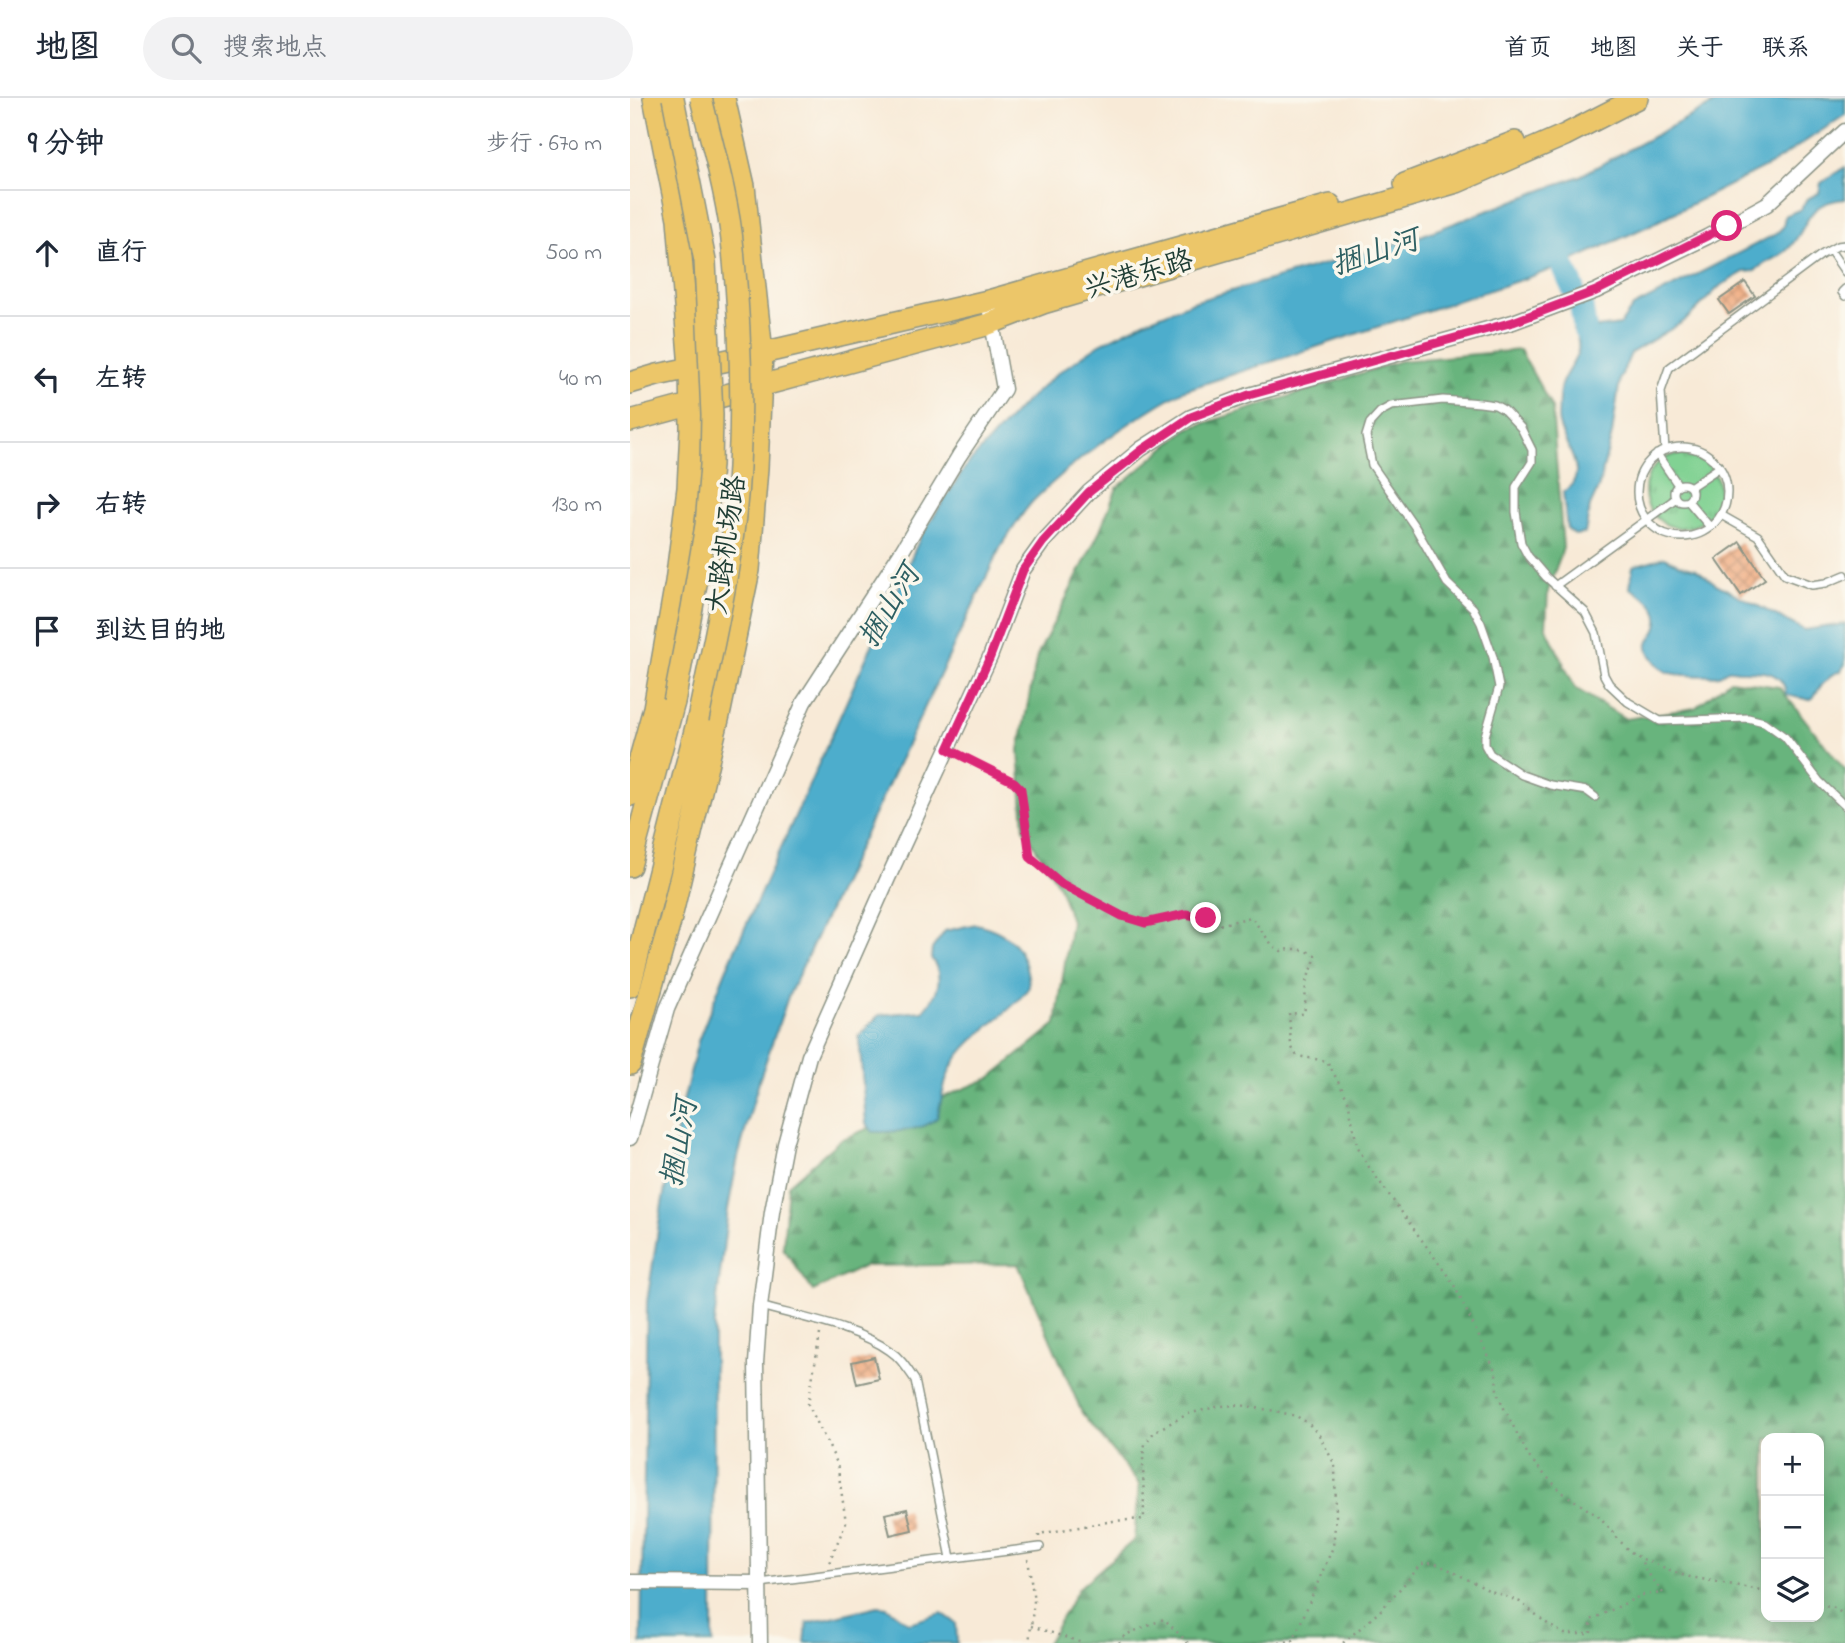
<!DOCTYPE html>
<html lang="zh">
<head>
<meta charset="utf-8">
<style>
	:root { --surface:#fff; --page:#f2f2f3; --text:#1f2937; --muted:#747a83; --line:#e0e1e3 }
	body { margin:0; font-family:"Indie Flower","LXGW WenKai TC",sans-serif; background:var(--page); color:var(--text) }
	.controls { position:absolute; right:21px; bottom:21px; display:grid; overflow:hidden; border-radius:14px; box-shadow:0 4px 18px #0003 }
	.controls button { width:63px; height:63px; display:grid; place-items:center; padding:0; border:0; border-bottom:2px solid var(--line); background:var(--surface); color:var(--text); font:35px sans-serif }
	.stop { position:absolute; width:21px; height:21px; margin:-16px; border:5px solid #db2777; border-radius:50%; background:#fff }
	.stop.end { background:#db2777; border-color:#fff; box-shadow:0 2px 7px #0008 }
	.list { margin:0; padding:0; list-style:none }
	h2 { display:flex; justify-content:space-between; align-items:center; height:91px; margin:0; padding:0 28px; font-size:30px }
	h2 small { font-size:23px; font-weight:400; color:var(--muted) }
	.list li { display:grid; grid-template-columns:46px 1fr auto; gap:21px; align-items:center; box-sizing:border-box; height:126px; padding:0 28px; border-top:2px solid var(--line) }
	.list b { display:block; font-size:26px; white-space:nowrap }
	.list em { font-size:23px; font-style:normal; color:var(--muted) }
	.icon { flex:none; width:38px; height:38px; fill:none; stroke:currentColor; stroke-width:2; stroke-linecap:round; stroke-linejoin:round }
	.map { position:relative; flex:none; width:1215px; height:1545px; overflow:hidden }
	header { display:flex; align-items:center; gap:42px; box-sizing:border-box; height:98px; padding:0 35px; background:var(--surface); border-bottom:2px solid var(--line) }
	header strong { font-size:33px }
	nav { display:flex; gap:38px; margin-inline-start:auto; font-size:24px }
	.search { width:490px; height:63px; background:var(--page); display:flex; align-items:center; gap:18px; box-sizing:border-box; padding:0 24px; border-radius:38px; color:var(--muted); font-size:26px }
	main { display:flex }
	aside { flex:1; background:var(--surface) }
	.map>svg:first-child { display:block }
	.grass { fill:url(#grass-tufts); stroke:#508864; stroke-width:2 }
	.forest { fill:url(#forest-firs); stroke:#447858; stroke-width:2; fill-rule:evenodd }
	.water { fill:#4dadcc; stroke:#367580; stroke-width:2 }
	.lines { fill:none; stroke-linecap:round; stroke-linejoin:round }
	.river { stroke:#4dadcc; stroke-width:24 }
	.building { fill:url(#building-cross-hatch) }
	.service-casing { stroke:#8c9486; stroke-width:10 }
	.minor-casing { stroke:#8c9486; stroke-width:17 }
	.primary-casing { stroke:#8c9486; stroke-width:24 }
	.path { stroke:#8c9486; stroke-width:2.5; stroke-dasharray:2 5; stroke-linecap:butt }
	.service { stroke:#fff; stroke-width:7 }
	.minor { stroke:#fff; stroke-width:14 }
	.primary { stroke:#ecc669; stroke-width:21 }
	.primary-bridge-casing { stroke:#8c9486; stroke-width:24; stroke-linecap:butt }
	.primary-bridge { stroke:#ecc669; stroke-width:21 }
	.route { stroke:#db2777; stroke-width:9 }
	.labels { text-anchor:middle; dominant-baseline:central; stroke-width:7; stroke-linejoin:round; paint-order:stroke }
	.street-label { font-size:28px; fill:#1f3d34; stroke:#fbf7ec }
	.water-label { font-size:30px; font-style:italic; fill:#2d5f62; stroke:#fbf7ec }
</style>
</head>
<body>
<header>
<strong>地图</strong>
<div class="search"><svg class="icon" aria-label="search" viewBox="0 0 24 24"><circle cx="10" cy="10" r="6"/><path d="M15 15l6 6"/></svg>搜索地点</div>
<nav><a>首页</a><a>地图</a><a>关于</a><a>联系</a></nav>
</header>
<main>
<aside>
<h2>9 分钟<small>步行 · 670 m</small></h2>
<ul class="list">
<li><svg class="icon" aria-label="ahead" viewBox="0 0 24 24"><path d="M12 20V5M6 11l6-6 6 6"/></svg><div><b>直行</b></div><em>500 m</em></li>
<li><svg class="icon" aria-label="left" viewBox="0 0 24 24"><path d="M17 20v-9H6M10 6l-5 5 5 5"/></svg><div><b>左转</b></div><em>40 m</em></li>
<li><svg class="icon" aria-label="right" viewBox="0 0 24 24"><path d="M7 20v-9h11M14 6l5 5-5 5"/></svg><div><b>右转</b></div><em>130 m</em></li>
<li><svg class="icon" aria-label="arrive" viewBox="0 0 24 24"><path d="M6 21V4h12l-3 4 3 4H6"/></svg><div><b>到达目的地</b></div></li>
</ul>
</aside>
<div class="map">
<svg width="1215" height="1545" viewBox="0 0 1215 1545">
	<defs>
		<pattern id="grass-tufts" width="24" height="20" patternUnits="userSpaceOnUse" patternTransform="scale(1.75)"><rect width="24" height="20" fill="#81d293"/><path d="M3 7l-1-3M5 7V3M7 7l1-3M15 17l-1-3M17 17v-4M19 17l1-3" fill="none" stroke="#69ac79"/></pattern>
		<pattern id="forest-firs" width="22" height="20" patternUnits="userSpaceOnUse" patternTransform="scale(1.75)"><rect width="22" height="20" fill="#68b47d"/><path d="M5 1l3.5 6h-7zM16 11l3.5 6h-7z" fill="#559467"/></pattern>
		<pattern id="building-cross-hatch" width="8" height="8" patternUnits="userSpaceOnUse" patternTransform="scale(1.75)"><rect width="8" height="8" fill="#f0a97d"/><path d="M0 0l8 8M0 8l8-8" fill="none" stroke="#c28b67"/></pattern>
	</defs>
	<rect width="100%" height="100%" fill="#fbf7ec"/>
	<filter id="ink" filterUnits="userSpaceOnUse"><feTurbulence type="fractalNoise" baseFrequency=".0143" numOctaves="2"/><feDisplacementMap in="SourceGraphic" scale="14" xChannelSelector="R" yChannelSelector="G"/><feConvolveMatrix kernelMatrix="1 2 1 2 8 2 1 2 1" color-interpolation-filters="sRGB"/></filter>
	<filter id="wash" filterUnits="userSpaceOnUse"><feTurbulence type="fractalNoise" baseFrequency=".00686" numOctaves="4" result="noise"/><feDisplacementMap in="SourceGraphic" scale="28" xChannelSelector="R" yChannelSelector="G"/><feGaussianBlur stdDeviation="1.57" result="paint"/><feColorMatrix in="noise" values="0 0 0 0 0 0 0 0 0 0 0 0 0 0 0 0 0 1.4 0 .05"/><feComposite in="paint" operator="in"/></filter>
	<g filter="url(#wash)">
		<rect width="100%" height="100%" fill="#f8ead7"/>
		<path class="grass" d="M1015 393a37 37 0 1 1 74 0a37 37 0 1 1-74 0Z"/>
		<path class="forest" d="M890,252L922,310L933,450L918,493L916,529L945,590L996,621L1065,610L1100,582L1149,589L1215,672V1545H417L449,1490L504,1442L509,1386L452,1315L388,1166L235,1168L183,1193L153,1150L158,1087L210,1042L360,980L426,926L441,823L429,788L394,731L389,652L407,558L468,437L487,390L557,331L770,263ZM1136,1340H1189V1519H1136Z"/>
		<path class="water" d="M1094,0H1215V17L1140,67L1018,128L924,171L552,293C499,323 448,359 404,402C391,415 381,435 370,450L158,899L129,983L108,1059L98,1111L84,1226L83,1545H11L17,1204L32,1106L52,1008L68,943L96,872L291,438L336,368L394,305L429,274L470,246L516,223L563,204L785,140L950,78Z
			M1215,69V101C1172,105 1181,129 1157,152C1147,161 1133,164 1125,173L1114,174L1090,188L1056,222L1001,255L990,281L982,336L968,391L960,408L955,435L945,437L937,431L933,394C965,375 928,343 928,320C929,310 928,297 931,287C938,267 958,255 943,232L962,225L967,230L990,227L1003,209L1146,136L1153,129L1155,118L1171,111L1177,101L1189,95L1191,85Z
			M1035,459L1048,466L1066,471L1086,486L1174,532L1215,526V566L1211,573L1203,576L1190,589L1183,600L1179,602C1171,598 1164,601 1156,596C1153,571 1129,573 1109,573C1105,573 1101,571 1098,572C1095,573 1092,576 1089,577C1080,579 1048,577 1040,575C1031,573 1016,555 1018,546C1019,541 1024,536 1026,532C1035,511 1015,499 1000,490L1003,468Z
			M346,826C381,834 397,852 399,889C378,919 341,935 322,968C313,984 312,1003 307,1020C290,1034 264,1034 243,1034L236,1025L229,938L249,917L293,913C308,898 315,878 301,860L302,851L315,833Z
			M248,1508L257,1509L279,1525L312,1515L326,1525L327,1545H175L177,1525Z"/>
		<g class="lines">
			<path class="river" d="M920,138L943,190
				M951,206L955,232"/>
		</g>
		<g id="blocks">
			<path class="building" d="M1115,184L1125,198L1099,216L1089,202Z
				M1110,444L1135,481L1111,497L1086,461Z
				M244,1259L249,1281L227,1286L222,1264Z
				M277,1411L282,1432L260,1437L255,1416Z"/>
		</g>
	</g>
	<g filter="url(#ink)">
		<use href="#blocks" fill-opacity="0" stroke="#8c9486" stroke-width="2"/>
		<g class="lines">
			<g class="service-casing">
				<path id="service" d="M1200,152L1215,174
					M1215,191L1212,194L1215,198
					M1007 394a45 45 0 1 1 90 0a45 45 0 1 1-90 0Z
					M1035,352L1031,293L1039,270L1191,157L1207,148L1215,147
					M1027,356L1048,387
					M1044 395a9 9 0 1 1 18 0a9 9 0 1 1-18 0Z
					M1060,389L1090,369
					M1058,403L1080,429
					M1091,417L1128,438L1155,477L1182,487L1196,485L1215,477
					M925,488L1045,401
					M965,699L957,693L920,687L892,677L860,656L855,647V638L869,589L863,559L851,525L843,510L817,485L785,429L742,367L736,338L740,325L750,314L761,308L813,302L850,305L865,307L874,312L891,330L902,352V364L886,389V414L891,445L898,458L916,479L955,514L966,535L974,577L979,586L998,604L1030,623L1118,620L1134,624L1155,639L1189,683L1215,708
					M130,1208C169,1219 229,1230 260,1253C271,1260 278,1272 285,1282L321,1460
					M130,1485L410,1449"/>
			</g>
			<g class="minor-casing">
				<path id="minor" d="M0,1040L37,911L174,604L272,453L329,358L374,291L358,203
					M0,1484L130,1485
					M130,1545L126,1265L130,1208L142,1114L155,1046L179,958L258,780L360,559L393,472L413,444L459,394L511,351L561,319L619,297L883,224L966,193L1077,139L1137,106L1215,33"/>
			</g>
			<g class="primary-casing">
				<path id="primary" d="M775,86L885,44
					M0,285L27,277L132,255L358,203L700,107
					M0,323L356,227L413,205L827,84L935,37L1007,0
					M0,697L24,610L46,484L58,390L61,330L60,270L48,121L24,0
					M0,768L44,604
					M0,888L68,621
					M0,966L40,824L90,613L119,472L127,370L132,255L114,88L94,0"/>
			</g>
			<path class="path" d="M331,657L384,684L391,691L400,759L432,786L492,818L515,825L556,816L576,820L589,827L621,819L643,848L651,853C663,849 674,851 685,857C684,872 678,875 676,885C675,896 676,905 674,916L659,915L661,948L667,958L697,963L718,1002L727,1047L736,1065L823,1185L866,1274L867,1294L874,1310L899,1359L913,1375L932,1394L969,1419L998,1452L1010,1460L1055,1478L1136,1493
				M190,1236L178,1306L207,1365L216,1424L199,1465
				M409,1439V1436L483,1423L514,1421L513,1358L515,1346L525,1333L558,1316L590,1308L610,1307L645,1313L666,1318L678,1325L689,1337L705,1367L706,1418L703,1449L662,1545
				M398,1461L404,1503L399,1545
				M1189,1507L1205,1510L1215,1518
				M401,1528L453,1545
				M489,1545L495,1537L534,1521L558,1545
				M649,1545L664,1542
				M713,1545L750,1513L792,1466L804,1465L818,1471L856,1491L890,1504L919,1527L934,1536H961V1522L1012,1497L1033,1495L1015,1471L1010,1460"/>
			<use href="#service" class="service"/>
			<use href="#minor" class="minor"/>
			<use href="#primary" class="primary"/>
			<g class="primary-bridge-casing">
				<path id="primary-bridge" d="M43,0L75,163L82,317L81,367L76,427L62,510L44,604
					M68,621C85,538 105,454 109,369C113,297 110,223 103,151C98,100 83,50 71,0"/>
			</g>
			<use href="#primary-bridge" class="primary-bridge"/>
		</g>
	</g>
	<g class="lines" filter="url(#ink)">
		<path class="route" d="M576,820L556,816L515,825L492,818L432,786L400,759L391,691L384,684L318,651L360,559L393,472L413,444L459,394L512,352L561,319L619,297L883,224L966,193L1097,128"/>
	</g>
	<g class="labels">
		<g class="street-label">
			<text transform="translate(509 178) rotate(-16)">兴港东路</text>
			<text transform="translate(98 447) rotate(-82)">大路机场路</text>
		</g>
		<g class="water-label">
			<text transform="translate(746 156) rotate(-18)">捆山河</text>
			<text transform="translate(261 509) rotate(-59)">捆山河</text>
			<text transform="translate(51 1045) rotate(-80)">捆山河</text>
		</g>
	</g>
</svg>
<div class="controls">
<button>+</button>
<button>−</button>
<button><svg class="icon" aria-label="layers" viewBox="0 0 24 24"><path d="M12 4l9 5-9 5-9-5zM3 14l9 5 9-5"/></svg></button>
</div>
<div class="stop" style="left:1097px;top:128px"></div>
<div class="stop end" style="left:576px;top:820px"></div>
</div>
</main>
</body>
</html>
